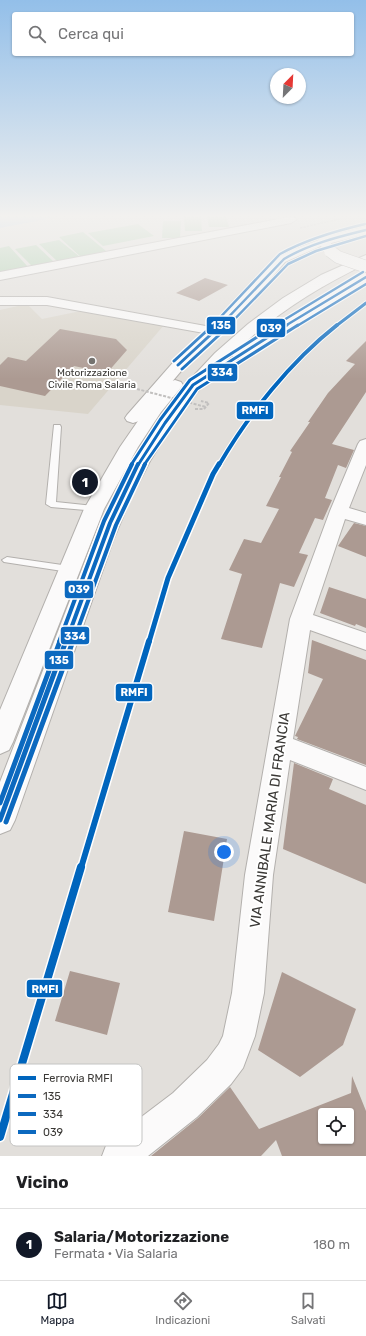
<!DOCTYPE html>
<html lang="it">
<head>
<meta charset="utf-8">
<style>
	:root { --surface:#fff; --page:#f2f2f2; --text:#202124; --muted:#757577; --line:#e0e0e0; --accent:#111827 }
	body { margin:0; font-family:Rubik,sans-serif; background:var(--page); color:var(--text) }
	.controls { position:absolute; right:12px; bottom:12px; display:grid; overflow:hidden; border-radius:4px; box-shadow:0 1px 3px #0004 }
	.controls button { width:36px; height:36px; display:grid; place-items:center; padding:0; border:0; border-bottom:1px solid var(--line); background:var(--surface); color:var(--text); font:20px sans-serif }
	.compass { position:absolute; left:270px; top:68px; width:36px; height:36px; border-radius:50%; background:var(--surface); box-shadow:0 1px 3px #0004; rotate:24deg }
	.you { position:absolute; left:224px; top:852px; width:14px; height:14px; margin:-10px; border:3px solid #fff; border-radius:50%; background:#1a73e8; box-shadow:0 0 0 6px #1a73e833 }
	.badge { display:grid; place-items:center; width:26px; height:26px; border-radius:50%; background:var(--accent); color:#fff; font-size:13px; font-weight:700 }
	.pin { position:absolute; translate:-50% -50%; border:2px solid #fff; box-shadow:0 1px 4px #0006 }
	.list { margin:0; padding:0; list-style:none }
	h2 { display:flex; justify-content:space-between; align-items:center; height:52px; margin:0; padding:0 16px; font-size:17px }
	h2 small { font-size:13px; font-weight:400; color:var(--muted) }
	.list li { display:grid; grid-template-columns:26px 1fr auto; gap:12px; align-items:center; box-sizing:border-box; height:72px; padding:0 16px; border-top:1px solid var(--line) }
	.list b { display:block; font-size:15px; white-space:nowrap }
	.list p { margin:0; font-size:13px; white-space:nowrap; color:var(--muted) }
	.list em { font-size:13px; font-style:normal; color:var(--muted) }
	.icon { flex:none; width:22px; height:22px; fill:none; stroke:currentColor; stroke-width:2; stroke-linecap:round; stroke-linejoin:round }
	.map { position:relative; flex:none; width:366px; height:1156px; overflow:hidden }
	.search { position:absolute; background:var(--surface); box-shadow:0 1px 3px #0004; left:12px; right:12px; top:12px; height:44px; display:flex; align-items:center; gap:10px; box-sizing:border-box; padding:0 14px; border-radius:4px; color:var(--muted); font-size:15px }
	.sheet { height:124px; background:var(--surface) }
	nav { display:flex; justify-content:space-around; align-items:center; box-sizing:border-box; height:56px; border-top:1px solid var(--line); background:var(--surface); font-size:11px; color:var(--muted) }
	nav a { display:grid; justify-items:center; gap:2px }
	nav .on { color:var(--accent) }
	.map>svg:first-child { display:block }
	.built { fill:#d9d4ca }
	.green { fill:#accead }
	.water { fill:#b5cfeb }
	.building { fill:#ac9a92; fill-rule:evenodd }
	.lines { fill:none; stroke-linecap:round; stroke-linejoin:round }
	.service-casing { stroke:#b3b0ad; stroke-width:2 }
	.minor-casing { stroke:#b3b0ad; stroke-width:2 }
	.primary-casing { stroke:#b3b0ad; stroke-width:2 }
	.path-far1 { stroke:#c2c0bf; stroke-width:1.5; stroke-dasharray:2.5 1; stroke-linecap:butt }
	.path { stroke:#c2c0bf; stroke-width:2; stroke-dasharray:3 1.5; stroke-linecap:butt }
	.service { fill:#fbfafa; fill-rule:evenodd }
	.minor { fill:#fbfafa; fill-rule:evenodd }
	.primary { fill:#fbfafa; fill-rule:evenodd }
	.minor-bridge-casing { stroke:#b3b0ad; stroke-width:13; stroke-linecap:butt }
	.path-bridge { stroke:#c2c0bf; stroke-width:2; stroke-dasharray:3 1.5; stroke-linecap:butt }
	.minor-bridge { stroke:#fbfafa; stroke-width:12 }
	.bus-1-far3-casing { stroke:#fff; stroke-width:4.5 }
	.bus-1-far2-casing { stroke:#fff; stroke-width:5.5 }
	.bus-1-far1-casing { stroke:#fff; stroke-width:7 }
	.bus-1-casing { stroke:#fff; stroke-width:8 }
	.bus-2-far3-casing { stroke:#fff; stroke-width:4.5 }
	.bus-2-far2-casing { stroke:#fff; stroke-width:5.5 }
	.bus-2-far1-casing { stroke:#fff; stroke-width:7 }
	.bus-2-casing { stroke:#fff; stroke-width:8 }
	.bus-3-far3-casing { stroke:#fff; stroke-width:4.5 }
	.bus-3-far2-casing { stroke:#fff; stroke-width:5.5 }
	.bus-3-far1-casing { stroke:#fff; stroke-width:7 }
	.bus-3-casing { stroke:#fff; stroke-width:8 }
	.bus-1-far3 { stroke:#0c69bf; stroke-width:2.5 }
	.bus-1-far2 { stroke:#0c69bf; stroke-width:3 }
	.bus-1-far1 { stroke:#0c69bf; stroke-width:4 }
	.bus-1 { stroke:#0c69bf; stroke-width:5 }
	.bus-2-far3 { stroke:#0c69bf; stroke-width:2.5 }
	.bus-2-far2 { stroke:#0c69bf; stroke-width:3 }
	.bus-2-far1 { stroke:#0c69bf; stroke-width:4 }
	.bus-2 { stroke:#0c69bf; stroke-width:5 }
	.bus-3-far3 { stroke:#0c69bf; stroke-width:2.5 }
	.bus-3-far2 { stroke:#0c69bf; stroke-width:3 }
	.bus-3-far1 { stroke:#0c69bf; stroke-width:4 }
	.bus-3 { stroke:#0c69bf; stroke-width:5 }
	.rail-1-far4-casing { stroke:#fff; stroke-width:5 }
	.rail-1-far3-casing { stroke:#fff; stroke-width:6 }
	.rail-1-far2-casing { stroke:#fff; stroke-width:8 }
	.rail-1-far1-casing { stroke:#fff; stroke-width:9 }
	.rail-1-casing { stroke:#fff; stroke-width:11 }
	.rail-1-far4 { stroke:#0065bd; stroke-width:3 }
	.rail-1-far3 { stroke:#0065bd; stroke-width:4 }
	.rail-1-far2 { stroke:#0065bd; stroke-width:5 }
	.rail-1-far1 { stroke:#0065bd; stroke-width:6 }
	.rail-1 { stroke:#0065bd; stroke-width:8 }
	.poi-dot { fill:#757370; stroke:#fff; stroke-width:1.5 }
	.labels { text-anchor:middle; dominant-baseline:central; stroke-width:4; stroke-linejoin:round; paint-order:stroke }
	.far-poi-label { font-size:10px; fill:#3b3936; stroke:#fff }
	.near-street-label { font-size:14px; fill:#3b3936; stroke:#fff }
	.key { fill:#fff; stroke:#c4c4c3; stroke-width:1 }
	.key-label { font-size:11px; fill:#3b3936 }
	.line-badge { stroke:#fff; stroke-width:1.5 }
	.badge-label { font-size:11px; text-anchor:middle; font-weight:bold; fill:#fff }
</style>
</head>
<body>
<div class="map">
<svg width="366" height="1156" viewBox="0 0 366 1156">
	<rect width="100%" height="100%" fill="#e2dfdb"/>
	<path class="built" d="M27,304L42,319L81,311L164,325L88,414L0,405V310Z"/>
	<path class="green" d="M184,217H201L202,231H185Z
		M207,217H226L229,227H209Z
		M163,221H181L180,238H162Z
		M138,224L154,236L103,246L88,233Z
		M83,232L106,251L81,257L59,237Z
		M59,240L80,257L58,262L39,244Z
		M36,245L54,262L32,266L15,249Z
		M9,246L28,267L0,273V248Z"/>
	<path class="water" d="M0,217H57L0,228Z"/>
	<path class="building" d="M205,278L228,285L199,301L176,293Z
		M60,329L116,339L127,350L107,373L74,366L45,396L0,386V365L8,357L26,361Z
		M366,341V392L332,444L354,450L346,468L338,465L325,498L332,500L323,520L315,518L299,553L308,555L294,587L280,583L262,648L221,639L242,574L229,570L244,539L261,543L279,509L266,506L281,477H279L292,452L290,451L310,422H308L328,393L355,364L346,361Z
		M354,523L366,526V557L338,546Z
		M329,587L366,599V628L356,624L355,626L320,613Z
		M312,640L366,660V765L297,739L298,737L295,736L323,679L308,673Z
		M294,763L333,779L329,789L366,805V884L283,849Z
		M184,831L227,839L214,921L168,912Z
		M70,971L120,983L107,1035L55,1021Z
		M282,972L356,1009L343,1045L300,1077L258,1050Z
		M352,1076L366,1111V1156H282L276,1140L261,1156H151L198,1118L230,1087L259,1129L351,1093ZM321,1111H351V1141H321Z"/>
	<g class="lines">
		<g class="service-casing">
			<path id="service" d="M54,425H60L61,427L56,502L94,506L97,507L99,509L97,511L51,507L46,504Z
				M7,557L69,566L74,569L69,572L4,562L2,560Z"/>
		</g>
		<g class="minor-casing">
			<path id="minor" d="M289,217L295,218L296,220L291,223L0,280V272Z
				M324,238L328,239L336,251L334,253H326L321,246L285,262L241,314L187,364L139,421L133,423L127,421L125,418L127,415L177,358L204,333L47,305H0V297H47L211,327L231,308L277,258L292,250Z
				M366,439V465L349,508L366,513V525L345,519L313,615L366,633V650L310,630L293,739L366,767V790L290,760L273,875L264,993L255,1036L243,1068L231,1084L197,1117L148,1156H102L107,1143L173,1093L207,1060L219,1044L223,1036L232,993L245,875L290,619L330,511L358,444L360,441Z"/>
		</g>
		<g class="primary-casing">
			<path id="primary" d="M366,226V234L324,245L320,244L318,241L320,238Z
				M366,255V264C320,286 278,312 240,347L361,274L366,273V283L244,357L239,359L234,357L232,355L197,392L172,425L150,461L130,500L114,538L15,820L10,830L0,834V782L99,525L131,461L158,420L185,385L215,353L248,324L283,298L321,275Z
				M175,380L181,382L183,385L161,412L138,447L104,509L13,742L9,750L0,754V710L84,509L120,447L149,405L169,382Z"/>
		</g>
		<path class="path-far1" d="M300,228L348,217"/>
		<path class="path" d="M195,409H204L209,403L201,401"/>
		<use href="#service" class="service"/>
		<use href="#minor" class="minor"/>
		<use href="#primary" class="primary"/>
		<g class="minor-bridge-casing">
			<path id="minor-bridge" d="M330,251L338,257L364,266"/>
		</g>
		<path class="path-bridge" d="M137,389L206,407"/>
		<use href="#minor-bridge" class="minor-bridge"/>
		<g class="bus-1-far3-casing">
			<path id="bus-1-far3" d="M220,326L284,259C309,244 338,237 366,230
				M285,326L366,277"/>
		</g>
		<g class="bus-1-far2-casing">
			<path id="bus-1-far2" d="M178,365L221,325
				M138,465L165,423L193,385L287,325"/>
		</g>
		<g class="bus-1-far1-casing">
			<path id="bus-1-far1" d="M66,642L110,523L138,464"/>
		</g>
		<g class="bus-1-casing">
			<path id="bus-1" d="M0,820L66,641"/>
		</g>
		<g class="bus-2-far3-casing">
			<path id="bus-2-far3" d="M228,326L288,264L316,251L366,236
				M297,326L366,284"/>
		</g>
		<g class="bus-2-far2-casing">
			<path id="bus-2-far2" d="M182,369L230,325
				M144,465L197,389L298,325"/>
		</g>
		<g class="bus-2-far1-casing">
			<path id="bus-2-far1" d="M73,642L116,525L145,464"/>
		</g>
		<g class="bus-2-casing">
			<path id="bus-2" d="M6,822L73,641"/>
		</g>
		<g class="bus-3-far3-casing">
			<path id="bus-3-far3" d="M212,326L280,254C307,239 335,231 365,224
				M274,326L363,272"/>
		</g>
		<g class="bus-3-far2-casing">
			<path id="bus-3-far2" d="M174,361L213,325
				M131,465L160,420L190,380L276,325"/>
		</g>
		<g class="bus-3-far1-casing">
			<path id="bus-3-far1" d="M59,642L104,521L132,464"/>
		</g>
		<g class="bus-3-casing">
			<path id="bus-3" d="M0,803L60,641"/>
		</g>
		<use href="#bus-1-far3" class="bus-1-far3"/>
		<use href="#bus-1-far2" class="bus-1-far2"/>
		<use href="#bus-1-far1" class="bus-1-far1"/>
		<use href="#bus-1" class="bus-1"/>
		<use href="#bus-2-far3" class="bus-2-far3"/>
		<use href="#bus-2-far2" class="bus-2-far2"/>
		<use href="#bus-2-far1" class="bus-2-far1"/>
		<use href="#bus-2" class="bus-2"/>
		<use href="#bus-3-far3" class="bus-3-far3"/>
		<use href="#bus-3-far2" class="bus-3-far2"/>
		<use href="#bus-3-far1" class="bus-3-far1"/>
		<use href="#bus-3" class="bus-3"/>
		<g class="rail-1-far4-casing">
			<path id="rail-1-far4" d="M336,326L366,303"/>
		</g>
		<g class="rail-1-far3-casing">
			<path id="rail-1-far3" d="M219,465C249,414 290,362 337,325"/>
		</g>
		<g class="rail-1-far2-casing">
			<path id="rail-1-far2" d="M149,642L168,578L213,474L219,464"/>
		</g>
		<g class="rail-1-far1-casing">
			<path id="rail-1-far1" d="M81,868L149,641"/>
		</g>
		<g class="rail-1-casing">
			<path id="rail-1" d="M0,1137L81,867"/>
		</g>
		<use href="#rail-1-far4" class="rail-1-far4"/>
		<use href="#rail-1-far3" class="rail-1-far3"/>
		<use href="#rail-1-far2" class="rail-1-far2"/>
		<use href="#rail-1-far1" class="rail-1-far1"/>
		<use href="#rail-1" class="rail-1"/>
	</g>
	<linearGradient id="sky" x2="0" y2="1"><stop stop-color="#93bfe9"/><stop offset="0.57" stop-color="#f2f1ef"/><stop offset="1" stop-color="#f2f1ef" stop-opacity="0"/></linearGradient>
	<rect width="366" height="379" fill="url(#sky)"/>
	<circle class="poi-dot" cx="92" cy="361" r="4"/>
	<g class="labels">
		<g class="far-poi-label">
			<text x="92" y="373">Motorizzazione<tspan x="92" dy="12">Civile Roma Salaria</tspan></text>
		</g>
		<g class="near-street-label">
			<text transform="translate(270 820) rotate(-82)">VIA ANNIBALE MARIA DI FRANCIA</text>
		</g>
	</g>
	<rect x="10" y="1064" width="132" height="82" rx="6" class="key"/>
	<rect x="18" y="1076" width="18" height="4" fill="#0065bd"/>
	<rect x="18" y="1094" width="18" height="4" fill="#0c69bf"/>
	<rect x="18" y="1112" width="18" height="4" fill="#0c69bf"/>
	<rect x="18" y="1130" width="18" height="4" fill="#0c69bf"/>
	<g class="key-label">
		<text x="43" y="1082">Ferrovia RMFI</text>
		<text x="43" y="1100">135</text>
		<text x="43" y="1118">334</text>
		<text x="43" y="1136">039</text>
	</g>
	<g class="line-badge">
		<rect x="206" y="316" width="30" height="19" rx="4" fill="#0c69bf"/>
		<rect x="256" y="318" width="30" height="20" rx="4" fill="#0c69bf"/>
		<rect x="207" y="363" width="31" height="19" rx="4" fill="#0c69bf"/>
		<rect x="236" y="401" width="38" height="19" rx="4" fill="#0065bd"/>
		<rect x="64" y="580" width="30" height="19" rx="4" fill="#0c69bf"/>
		<rect x="60" y="626" width="30" height="19" rx="4" fill="#0c69bf"/>
		<rect x="44" y="650" width="30" height="20" rx="4" fill="#0c69bf"/>
		<rect x="115" y="683" width="38" height="19" rx="4" fill="#0065bd"/>
		<rect x="26" y="979" width="37" height="19" rx="4" fill="#0065bd"/>
	</g>
	<g class="badge-label">
		<text x="221" y="329">135</text>
		<text x="271" y="332">039</text>
		<text x="222" y="376">334</text>
		<text x="255" y="414">RMFI</text>
		<text x="79" y="593">039</text>
		<text x="75" y="640">334</text>
		<text x="59" y="664">135</text>
		<text x="134" y="696">RMFI</text>
		<text x="45" y="993">RMFI</text>
	</g>
</svg>
<div class="controls">
<button><svg class="icon" aria-label="locate" viewBox="0 0 24 24"><circle cx="12" cy="12" r="6"/><path d="M12 2v4M12 18v4M2 12h4M18 12h4"/></svg></button>
</div>
<svg class="compass" viewBox="-18 -18 36 36"><path d="M0-13l5 13h-10z" fill="#e53935"/><path d="M0 13l5-13h-10z" fill="#757577"/></svg>
<div class="you"></div>
<div class="pin badge" style="left:85px;top:482px">1</div>
<div class="search"><svg class="icon" aria-label="search" viewBox="0 0 24 24"><circle cx="10" cy="10" r="6"/><path d="M15 15l6 6"/></svg>Cerca qui</div>
</div>
<section class="sheet">
<h2>Vicino<small></small></h2>
<ul class="list">
<li><span class="badge">1</span><div><b>Salaria/Motorizzazione</b><p>Fermata · Via Salaria</p></div><em>180 m</em></li>
</ul>
</section>
<nav>
<a class="on"><svg class="icon" aria-label="map" viewBox="0 0 24 24"><path d="M3 6l6-2 6 2 6-2v14l-6 2-6-2-6 2zM9 4v14M15 6v14"/></svg>Mappa</a>
<a><svg class="icon" aria-label="directions" viewBox="0 0 24 24"><path d="M12 3l9 9-9 9-9-9zM9 14v-3h6M13 9l2 2-2 2"/></svg>Indicazioni</a>
<a><svg class="icon" aria-label="saved" viewBox="0 0 24 24"><path d="M7 4h10v16l-5-4-5 4z"/></svg>Salvati</a>
</nav>
</body>
</html>
